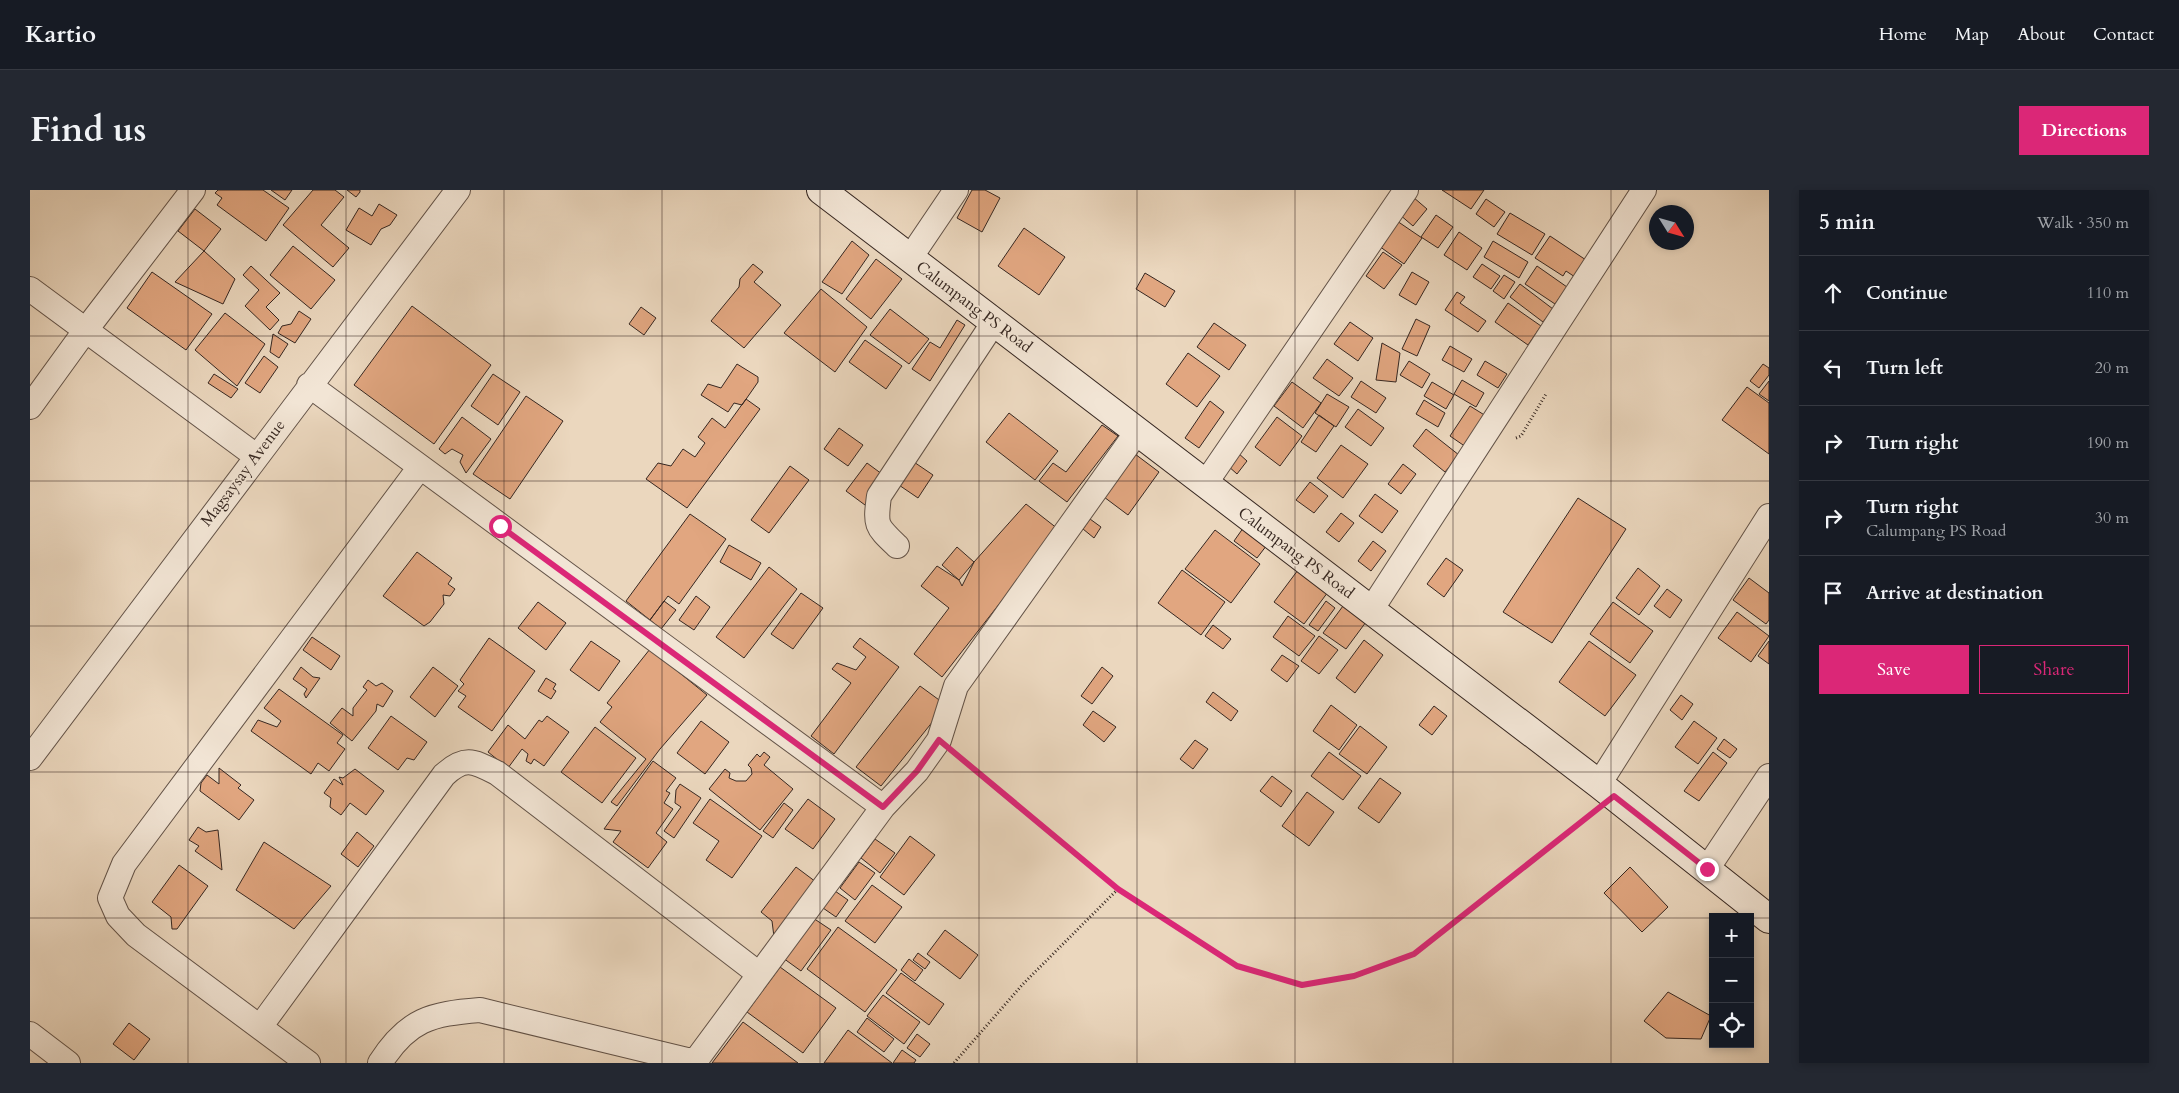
<!DOCTYPE html>
<html lang="en">
<head>
<meta charset="utf-8">
<style>
	:root { --surface:#171b24; --page:#242831; --text:#f1f3f6; --muted:#9ea1a6; --line:#363941; --accent:#db2777 }
	body { margin:0; font-family:Cardo,serif; background:var(--page); color:var(--text) }
	.controls { position:absolute; right:15px; bottom:15px; display:grid; overflow:hidden; border-radius:0px; box-shadow:0 2px 8px #0003 }
	.controls button { width:45px; height:45px; display:grid; place-items:center; padding:0; border:0; border-bottom:1px solid var(--line); background:var(--surface); color:var(--text); font:25px sans-serif }
	.compass { position:absolute; left:1619px; top:15px; width:45px; height:45px; border-radius:50%; background:var(--surface); box-shadow:0 2px 8px #0003; rotate:127deg }
	.stop { position:absolute; width:15px; height:15px; margin:-11px; border:4px solid #db2777; border-radius:50%; background:#fff }
	.stop.end { background:#db2777; border-color:#fff; box-shadow:0 1px 5px #0008 }
	.list { margin:0; padding:0; list-style:none }
	h2 { display:flex; justify-content:space-between; align-items:center; height:65px; margin:0; padding:0 20px; font-size:21px }
	h2 small { font-size:16px; font-weight:400; color:var(--muted) }
	.list li { display:grid; grid-template-columns:32px 1fr auto; gap:15px; align-items:center; box-sizing:border-box; height:75px; padding:0 20px; border-top:1px solid var(--line) }
	.list b { display:block; font-size:19px; white-space:nowrap }
	.list p { margin:0; font-size:16px; white-space:nowrap; color:var(--muted) }
	.list em { font-size:16px; font-style:normal; color:var(--muted) }
	.actions { display:flex; gap:10px; padding:15px 20px }
	.actions a { flex:1; padding:11px 0; border:1px solid var(--accent); border-radius:0px; text-align:center; font-size:18px; color:var(--accent) }
	.actions .main { background:var(--accent); color:#fff }
	.icon { flex:none; width:28px; height:28px; fill:none; stroke:currentColor; stroke-width:2; stroke-linecap:round; stroke-linejoin:round }
	.map { position:relative; flex:none; width:1739px; height:873px; overflow:hidden; border-radius:0px }
	header { display:flex; align-items:center; gap:30px; box-sizing:border-box; height:70px; padding:0 25px; background:var(--surface); border-bottom:1px solid var(--line) }
	header strong { font-size:24px }
	nav { display:flex; gap:28px; margin-inline-start:auto; font-size:18px }
	.intro { display:flex; align-items:center; justify-content:space-between; box-sizing:border-box; height:120px; padding:0 30px }
	h1 { margin:0; font-size:35px }
	.button { padding:12px 22px; border-radius:0px; background:var(--accent); color:#fff; font-size:18px; font-weight:700 }
	main { display:flex; gap:30px; padding:0 30px }
	aside { flex:1; background:var(--surface); border-radius:0px; box-shadow:0 2px 8px #0003 }
	.map>svg:first-child { display:block }
	.building { fill:#e1a680; stroke:#362721 }
	.lines { fill:none; stroke-linecap:round; stroke-linejoin:round }
	.street-casing { stroke:#635348; stroke-width:26 }
	.secondary-casing { stroke:#362721; stroke-width:30 }
	.path { stroke:#362721; stroke-width:3; stroke-dasharray:1 2.5; stroke-linecap:butt }
	.street { stroke:#f2e5d5; stroke-width:24 }
	.secondary { stroke:#f2e5d5; stroke-width:28 }
	.route { stroke:#db2777; stroke-width:6 }
	.grid { fill:none; stroke:#362721; stroke-width:1; stroke-opacity:0.55 }
	.labels { text-anchor:middle; dominant-baseline:central; stroke-width:4; stroke-linejoin:round; paint-order:stroke }
	.street-label { font-size:16px; fill:#362721; stroke:#f2e5d5 }
</style>
</head>
<body>
<header>
<strong>Kartio</strong>
<nav><a>Home</a><a>Map</a><a>About</a><a>Contact</a></nav>
</header>
<div class="intro"><h1>Find us</h1><a class="button">Directions</a></div>
<main>
<div class="map">
<svg width="1739" height="873" viewBox="0 0 1739 873">
	<rect width="100%" height="100%" fill="#ebd7be"/>
	<filter id="stains"><feTurbulence type="fractalNoise" baseFrequency=".004" numOctaves="4"/><feColorMatrix values="0 0 0 0 .2 0 0 0 0 .09 0 0 0 0 .02 0 0 0 .5 -.17"/></filter>
	<radialGradient id="worn" r=".72"><stop offset=".6" stop-color="#630" stop-opacity="0"/><stop offset="1" stop-color="#630" stop-opacity=".3"/></radialGradient>
	<path class="building" d="M188,0H233L259,18L236,51L187,15L192,8L185,3Z
		M241,0H262L255,10Z
		M283,0H305L314,7L291,35L319,58L303,77L253,35Z
		M317,0H330V2L326,7Z
		M942,0H955L970,8L952,42L927,28Z
		M1412,0H1454L1441,19Z
		M1383,7L1397,19L1383,36L1369,24Z
		M1456,9L1475,22L1464,37L1446,24Z
		M349,14L367,25L360,35L351,39L341,55L316,40L329,18L342,26Z
		M165,19L191,39L174,61L148,41Z
		M1480,23L1515,44L1502,65L1467,44Z
		M1406,25L1423,37L1408,58L1391,47Z
		M1367,31L1392,48L1374,74L1349,56Z
		M994,38L1035,67L1009,105L968,76Z
		M1429,42L1452,58L1437,80L1414,65Z
		M1520,46L1556,70L1545,87L1536,81L1533,86L1505,68Z
		M822,51L839,65L812,104L792,92Z
		M1463,51L1498,72L1489,88L1454,67Z
		M263,56L305,90L281,119L240,85Z
		M174,61L205,89L193,114L145,92Z
		M1353,62L1372,75L1354,99L1336,86Z
		M846,69L872,89L841,129L816,109Z
		M723,74L733,82L724,92L751,115L714,158L681,131L709,97L710,89Z
		M1452,74L1470,86L1461,99L1443,87Z
		M221,76L250,103L236,117L249,130L240,140L215,116L229,100L213,85Z
		M1507,76L1537,97L1525,114L1495,94Z
		M122,82L182,124L156,160L97,118Z
		M1382,82L1399,92L1386,115L1369,105Z
		M1115,83L1145,101L1135,117L1106,99Z
		M1474,85L1485,92L1474,109L1463,101Z
		M1490,94L1523,119L1513,132L1480,107Z
		M791,99L837,137L805,182L754,143Z
		M1427,102L1435,107L1430,113L1456,131L1448,142L1415,120Z
		M1478,113L1511,136L1498,155L1465,132Z
		M382,116L461,175L404,254L324,195Z
		M611,117L626,128L614,145L599,134Z
		M860,119L899,149L879,174L840,145Z
		M269,121L281,129L265,153L248,143L252,136L261,134Z
		M195,123L235,154L207,196L165,160Z
		M1386,129L1400,136L1387,166L1372,159Z
		M927,130L935,135L900,191L882,179L900,152L910,158Z
		M1320,132L1343,148L1328,171L1304,154Z
		M1184,133L1216,155L1199,180L1167,157Z
		M243,144L258,154L249,168L240,162Z
		M835,150L872,176L856,199L819,172Z
		M1352,153L1370,163L1366,192L1346,190Z
		M1420,156L1442,169L1434,182L1412,170Z
		M1158,163L1190,186L1167,217L1136,194Z
		M234,166L248,177L230,203L215,193Z
		M1297,169L1323,188L1309,206L1283,188Z
		M1379,171L1400,184L1392,198L1370,185Z
		M1455,171L1477,184L1468,198L1447,185Z
		M707,174L728,187V192L712,215L704,213L698,222L671,205L678,194L691,198Z
		M1733,174L1739,178V185L1729,198L1720,191Z
		M184,184L208,199L201,208L178,193Z
		M463,184L490,202L468,235L441,216Z
		M1432,190L1454,203L1446,217L1424,204Z
		M1331,191L1356,208L1346,223L1321,207Z
		M1739,191V211L1729,204Z
		M1262,192L1291,213L1273,238L1244,216Z
		M1402,192L1424,205L1416,219L1394,206Z
		M1717,197L1739,213V264L1692,230Z
		M1297,204L1319,217L1306,237L1285,223Z
		M496,206L533,231L480,309L443,284Z
		M716,209L730,219L657,318L616,289L628,273L641,276L653,259L665,267L675,253L668,247L682,228L695,238Z
		M1394,210L1415,223L1408,237L1386,224Z
		M1180,211L1194,222L1169,258L1155,248Z
		M1440,216L1456,226L1436,257L1420,246Z
		M1328,219L1354,238L1341,256L1315,237Z
		M979,223L1028,261L1005,290L956,252Z
		M1289,225L1304,236L1286,262L1271,252Z
		M432,227L461,249L436,283L430,272L433,265L422,259L415,264L409,259Z
		M1247,227L1272,246L1250,276L1225,257Z
		M1072,235L1088,246L1037,312L1009,291L1023,273L1036,282Z
		M809,238L833,255L818,276L794,259Z
		M1396,239L1429,265L1415,282L1383,256Z
		M1311,255L1338,274L1313,308L1287,288Z
		M1101,261L1129,282L1098,325L1070,304Z
		M1207,262L1217,271L1207,284L1197,275Z
		M878,268L903,285L888,308L863,291Z
		M837,273L856,287L835,315L816,301Z
		M1373,274L1386,284L1371,304L1358,294Z
		M760,276L779,290L739,343L721,330Z
		M1280,292L1298,306L1284,323L1266,310Z
		M1345,304L1368,321L1352,343L1329,326Z
		M1548,308L1596,339L1522,453L1473,422Z
		M996,314L1028,339L912,487L884,464L919,418L891,396L907,376L929,390L932,396L944,372Z
		M1311,323L1324,333L1309,352L1296,342Z
		M660,324L696,349L649,414L638,406L620,430L596,411Z
		M1060,329L1071,337L1064,348L1053,339Z
		M1216,334L1240,351L1227,368L1204,351Z
		M1185,340L1230,374L1201,413L1155,379Z
		M1343,351L1356,361L1341,381L1328,371Z
		M699,355L731,373L721,390L690,372Z
		M927,357L944,372L929,390L912,375Z
		M387,362L422,388L418,394L425,399L420,406L413,405L414,414L400,432L394,436L353,406Z
		M1416,368L1433,380L1414,407L1397,394Z
		M739,377L767,399L714,468L686,447Z
		M1608,378L1630,396L1609,425L1586,408Z
		M1152,380L1195,412L1171,445L1128,413Z
		M1268,380L1298,402L1274,434L1244,412Z
		M1719,388L1739,403V430L1736,434L1703,410Z
		M1637,399L1652,410L1640,428L1624,416Z
		M771,403L793,418L763,459L741,444Z
		M666,406L680,417L664,440L649,430Z
		M634,411L646,420L631,439L620,430Z
		M1296,411L1305,418L1288,441L1279,435Z
		M508,412L536,433L516,460L488,438Z
		M1583,412L1623,441L1600,473L1560,444Z
		M1313,416L1336,432L1316,459L1293,443Z
		M1707,422L1739,446L1721,472L1688,448Z
		M1258,426L1285,446L1269,466L1243,447Z
		M1183,435L1201,449L1193,459L1175,446Z
		M1289,446L1308,460L1289,484L1271,471Z
		M282,447L310,466L301,480L273,460Z
		M459,448L505,481L462,541L428,517L436,506L428,501L434,494L430,490Z
		M830,448L869,477L804,564L781,546L821,493L802,479L807,473L826,480L836,467L823,457Z
		M1334,450L1353,465L1325,503L1306,488Z
		M561,451L590,471L569,501L540,480Z
		M1559,451L1606,485L1575,526L1529,492Z
		M1739,451V474L1728,466Z
		M620,459L677,505L630,559L587,616L581,612L616,569L570,532L582,517L577,513Z
		M1252,465L1269,476L1257,492L1241,480Z
		M271,477L283,487L290,488L276,508L274,504L277,499L263,489Z
		M403,477L428,496L405,527L380,507Z
		M1072,477L1083,486L1062,514L1051,506Z
		M516,488L526,494L523,499L526,501L521,509L508,501Z
		M338,490L346,496L352,493L363,501L353,517L347,514L346,521L322,551L300,533L312,518L323,526V518L337,500L333,497Z
		M890,496L916,515L851,596L826,577Z
		M249,499L313,545L307,553L315,559L299,581L288,573L281,584L221,541L228,530L247,537L251,531L234,518Z
		M1183,502L1208,521L1201,531L1176,512Z
		M1651,505L1663,514L1652,530L1640,520Z
		M1301,515L1327,535L1309,560L1283,541Z
		M1404,516L1417,526L1402,545L1389,535Z
		M1063,521L1086,537L1074,552L1053,535Z
		M361,526L397,552L384,570L377,568L368,580L338,558Z
		M517,526L539,542L514,576L504,569L501,574L496,571L498,564L492,559L478,578L458,562L478,535L495,549L509,530L512,532Z
		M671,531L699,552L675,584L647,563Z
		M1664,531L1687,548L1668,574L1645,557Z
		M1330,536L1357,557L1337,584L1309,564Z
		M565,537L606,568L572,613L531,582Z
		M1694,549L1707,559L1700,568L1687,559Z
		M1165,550L1178,559L1163,579L1150,569Z
		M734,562L740,567L734,575L763,599L730,640L679,599L695,579L700,583L699,588L706,591H716L722,584L721,578L718,575L727,564L730,567Z
		M1299,562L1331,586L1313,610L1281,586Z
		M1683,562L1697,573L1669,611L1654,601Z
		M623,571L646,588L636,601L640,603L634,613L643,619L626,643L637,652L618,678L583,652L591,641L574,639Z
		M189,578L211,595L208,598L224,610L209,630L170,601L171,593L177,585L189,594Z
		M325,579L354,601L336,625L320,613L311,625L300,617L301,608L294,603L304,589L313,595L309,587L313,588Z
		M1242,586L1262,601L1251,617L1230,601Z
		M1350,588L1371,603L1349,633L1328,618Z
		M650,594L671,608L644,648L634,641L651,617L645,613L646,600Z
		M1277,602L1304,622L1279,656L1252,636Z
		M680,609L732,646L702,688L676,670L689,651L663,633Z
		M778,609L805,629L783,659L755,639Z
		M754,613L763,620L743,648L733,641Z
		M168,637L176,642L188,640L192,680L165,661L169,656L159,650Z
		M327,642L344,656L328,677L311,664Z
		M880,646L905,665L874,705L850,687Z
		M845,649L865,663L850,683L831,668Z
		M234,652L301,696L264,739L206,700Z
		M829,672L845,683L825,710L810,698Z
		M149,675L178,696L147,739H142L141,727L122,712Z
		M766,677L786,692L744,747L742,731L731,722Z
		M1600,677L1638,717L1612,742L1574,703Z
		M842,695L872,717L845,753L815,731Z
		M805,701L818,710L806,727L793,718Z
		M783,728L801,740L771,781L753,768Z
		M808,737L867,780L835,822L777,779Z
		M915,740L948,765L930,789L897,764Z
		M888,763L900,772L895,779L883,770Z
		M879,769L893,780L885,791L871,780Z
		M750,777L806,818L773,863L717,822Z
		M871,783L914,814L899,835L856,803Z
		M1638,802L1681,826L1671,849L1636,848L1614,831Z
		M853,805L890,832L874,854L837,826Z
		M837,828L864,849L854,862L827,842Z
		M713,832L768,873H682Z
		M99,833L120,849L104,870L83,854Z
		M818,840L862,873H794Z
		M887,844L900,854L890,867L877,858Z
		M872,860L886,870L884,873H863Z"/>
	<g class="lines">
		<g class="street-casing">
			<path id="street" d="M880,68L926,0
				M0,99L226,266
				M279,195L853,617
				M0,217L55,141L163,0
				M1175,294L1376,0
				M867,356C846,336 845,336 849,306L964,132
				M1341,420L1614,0
				M0,568L428,0
				M1569,594L1739,326
				M1677,679L1739,586
				M230,837L414,585C435,566 443,571 467,583L729,784
				M0,844L38,873
				M278,873L106,745L88,726L80,708L94,674L390,277
				M350,873C378,829 401,824 450,820L665,872
				M664,873L853,617L887,581L909,550L926,496L1107,242"/>
		</g>
		<g class="secondary-casing">
			<path id="secondary" d="M791,0L1569,594L1739,729"/>
		</g>
		<path class="path" d="M1486,248L1491,246L1516,204
			M930,567L1088,699L1207,776L1272,795L1324,786L1384,764L1562,624
			M924,873L993,794L1088,699"/>
		<use href="#street" class="street"/>
		<use href="#secondary" class="secondary"/>
	</g>
	<g class="lines">
		<path class="route" d="M470,336L853,617L887,581L909,550L1088,699L1207,776L1272,795L1324,786L1384,764L1584,606L1677,679"/>
	</g>
	<path class="grid" d="M158,0V873M316,0V873M474,0V873M632,0V873M790,0V873M949,0V873M1107,0V873M1265,0V873M1423,0V873M1581,0V873M0,146H1739M0,291H1739M0,436H1739M0,582H1739M0,728H1683M1720,728H1739"/>
	<g class="labels">
		<g class="street-label">
			<text transform="translate(944 117) rotate(37)">Calumpang PS Road</text>
			<text transform="translate(213 283) rotate(-53)">Magsaysay Avenue</text>
			<text transform="translate(1266 363) rotate(37)">Calumpang PS Road</text>
		</g>
	</g>
	<rect width="100%" height="100%" filter="url(#stains)"/>
	<rect width="100%" height="100%" fill="url(#worn)"/>
</svg>
<div class="controls">
<button>+</button>
<button>−</button>
<button><svg class="icon" aria-label="locate" viewBox="0 0 24 24"><circle cx="12" cy="12" r="6"/><path d="M12 2v4M12 18v4M2 12h4M18 12h4"/></svg></button>
</div>
<svg class="compass" viewBox="-18 -18 36 36"><path d="M0-13l5 13h-10z" fill="#e53935"/><path d="M0 13l5-13h-10z" fill="#9ea1a6"/></svg>
<div class="stop" style="left:470px;top:336px"></div>
<div class="stop end" style="left:1677px;top:679px"></div>
</div>
<aside>
<h2>5 min<small>Walk · 350 m</small></h2>
<ul class="list">
<li><svg class="icon" aria-label="ahead" viewBox="0 0 24 24"><path d="M12 20V5M6 11l6-6 6 6"/></svg><div><b>Continue</b></div><em>110 m</em></li>
<li><svg class="icon" aria-label="left" viewBox="0 0 24 24"><path d="M17 20v-9H6M10 6l-5 5 5 5"/></svg><div><b>Turn left</b></div><em>20 m</em></li>
<li><svg class="icon" aria-label="right" viewBox="0 0 24 24"><path d="M7 20v-9h11M14 6l5 5-5 5"/></svg><div><b>Turn right</b></div><em>190 m</em></li>
<li><svg class="icon" aria-label="right" viewBox="0 0 24 24"><path d="M7 20v-9h11M14 6l5 5-5 5"/></svg><div><b>Turn right</b><p>Calumpang PS Road</p></div><em>30 m</em></li>
<li><svg class="icon" aria-label="arrive" viewBox="0 0 24 24"><path d="M6 21V4h12l-3 4 3 4H6"/></svg><div><b>Arrive at destination</b></div></li>
</ul>
<div class="actions"><a class="main">Save</a><a>Share</a></div>
</aside>
</main>
</body>
</html>
